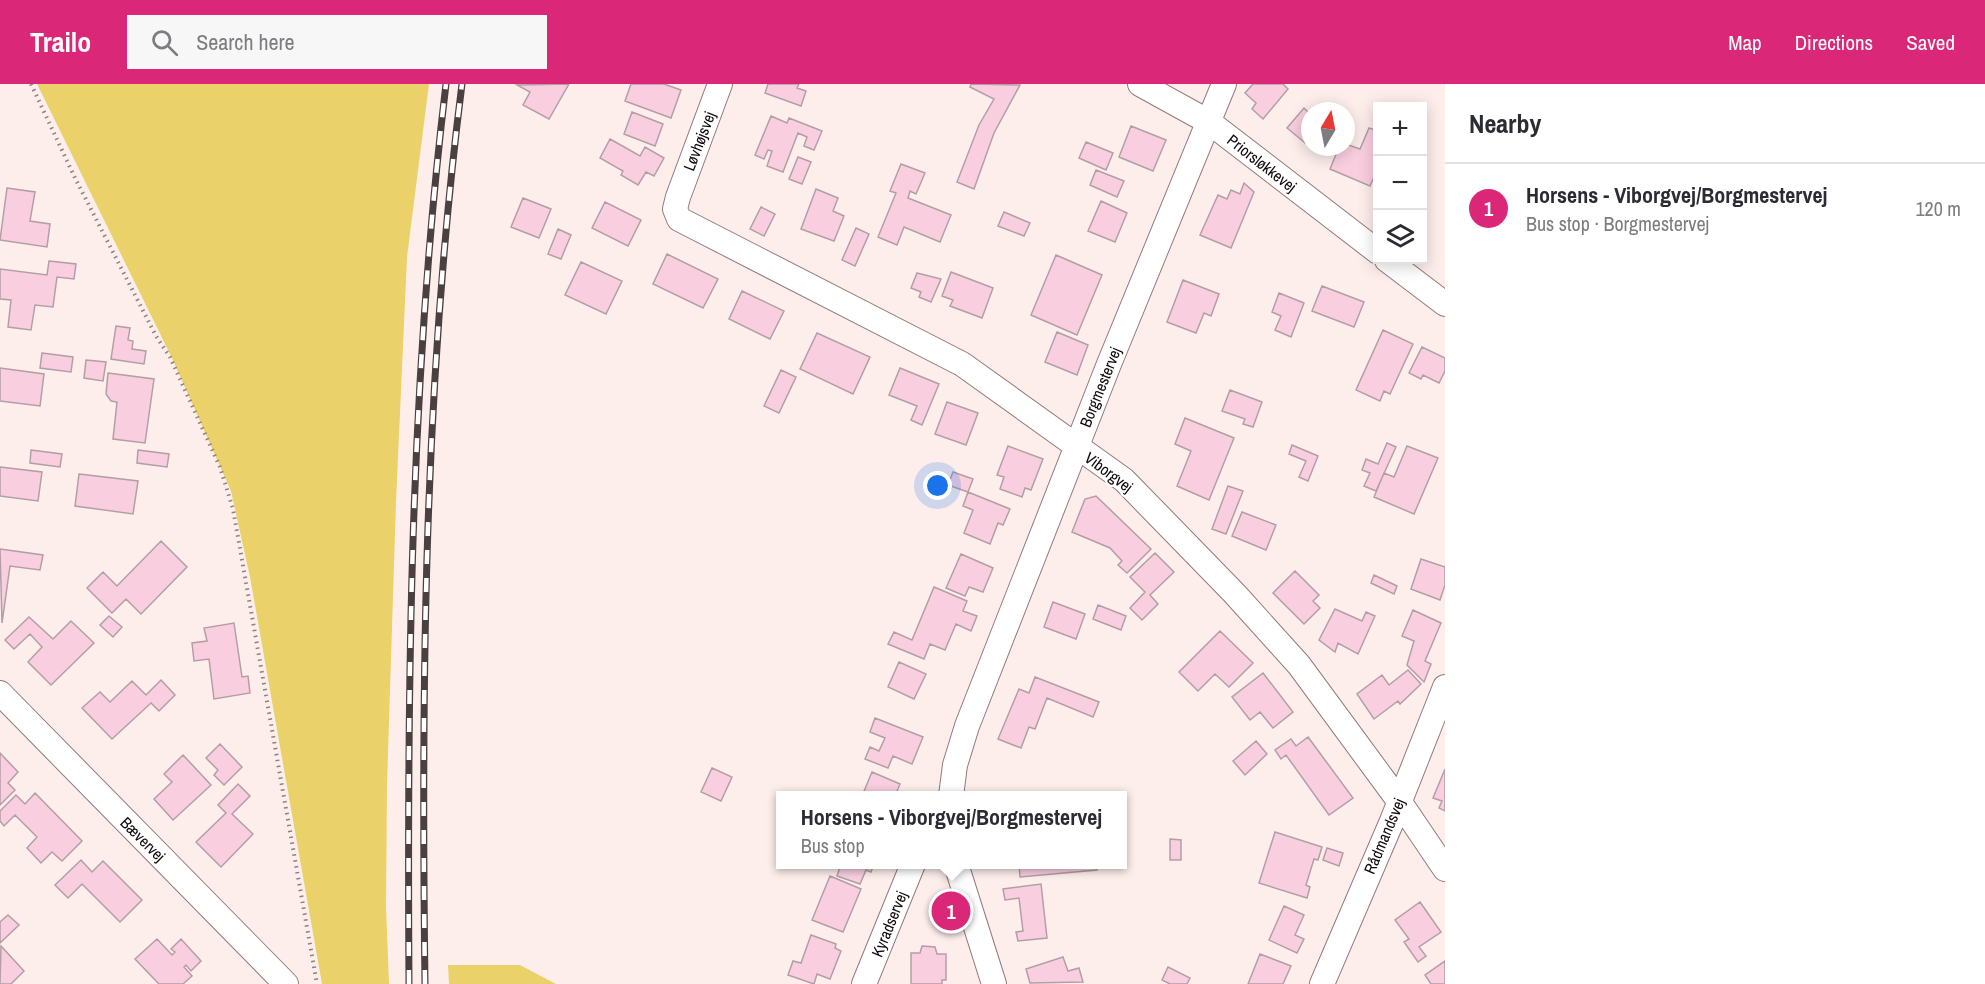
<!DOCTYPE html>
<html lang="en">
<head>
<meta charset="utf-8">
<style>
	:root { --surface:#fff; --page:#f7f7f7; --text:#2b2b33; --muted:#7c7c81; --line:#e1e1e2; --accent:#db2777 }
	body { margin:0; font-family:"Archivo Narrow",sans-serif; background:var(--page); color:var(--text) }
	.controls { position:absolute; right:18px; top:18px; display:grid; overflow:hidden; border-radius:0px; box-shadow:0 3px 15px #0003 }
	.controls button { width:54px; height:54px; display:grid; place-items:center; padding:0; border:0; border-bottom:2px solid var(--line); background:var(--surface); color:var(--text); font:30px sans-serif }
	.compass { position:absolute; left:1301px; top:18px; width:54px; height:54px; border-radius:50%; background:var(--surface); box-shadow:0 3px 15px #0003; rotate:10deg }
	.you { position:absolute; left:938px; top:402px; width:21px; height:21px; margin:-15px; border:4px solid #fff; border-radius:50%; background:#1a73e8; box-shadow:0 0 0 9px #1a73e833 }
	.badge { display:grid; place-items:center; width:39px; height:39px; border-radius:50%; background:var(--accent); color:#fff; font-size:20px; font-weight:700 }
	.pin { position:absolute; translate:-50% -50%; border:3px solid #fff; box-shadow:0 2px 6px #0006 }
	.popup { position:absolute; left:776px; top:707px; width:351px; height:78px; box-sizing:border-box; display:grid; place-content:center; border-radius:0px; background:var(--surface); filter:drop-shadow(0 2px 4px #0005); font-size:20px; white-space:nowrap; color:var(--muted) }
	.popup b { font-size:22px; color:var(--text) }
	.popup::after { content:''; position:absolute; left:50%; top:100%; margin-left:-12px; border:12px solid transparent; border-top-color:var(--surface) }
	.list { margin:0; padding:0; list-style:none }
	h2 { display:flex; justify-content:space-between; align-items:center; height:78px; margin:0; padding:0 24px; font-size:26px }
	h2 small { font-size:20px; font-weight:400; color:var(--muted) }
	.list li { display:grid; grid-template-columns:39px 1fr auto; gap:18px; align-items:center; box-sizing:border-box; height:90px; padding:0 24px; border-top:2px solid var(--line) }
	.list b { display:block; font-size:22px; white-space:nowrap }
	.list p { margin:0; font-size:20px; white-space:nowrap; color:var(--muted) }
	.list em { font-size:20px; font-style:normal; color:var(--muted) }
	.icon { flex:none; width:33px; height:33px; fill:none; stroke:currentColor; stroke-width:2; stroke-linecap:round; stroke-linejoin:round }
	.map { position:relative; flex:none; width:1445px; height:900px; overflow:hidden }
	header { display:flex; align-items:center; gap:36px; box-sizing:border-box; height:84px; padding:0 30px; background:var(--accent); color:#fff }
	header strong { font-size:28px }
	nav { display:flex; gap:33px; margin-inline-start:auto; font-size:21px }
	.search { width:420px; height:54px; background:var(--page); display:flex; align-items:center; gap:15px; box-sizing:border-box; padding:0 21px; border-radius:0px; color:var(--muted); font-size:22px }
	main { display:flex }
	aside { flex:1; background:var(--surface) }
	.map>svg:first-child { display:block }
	.green { fill:#ebd16a }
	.building { fill:#f9cfe0; stroke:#b49ea6; stroke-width:1.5 }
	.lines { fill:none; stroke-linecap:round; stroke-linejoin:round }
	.street-casing { stroke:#927b78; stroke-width:26 }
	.path { stroke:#8e8280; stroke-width:4; stroke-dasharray:1.5 4.5; stroke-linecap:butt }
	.street { stroke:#fff; stroke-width:24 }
	.rail-casing { stroke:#4a4040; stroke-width:7 }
	.rail { stroke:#fff; stroke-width:4.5; stroke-dasharray:14; stroke-linecap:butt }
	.labels { text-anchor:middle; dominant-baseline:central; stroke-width:4.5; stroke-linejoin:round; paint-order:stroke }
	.street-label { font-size:16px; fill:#110909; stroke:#fff }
</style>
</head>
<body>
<header>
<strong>Trailo</strong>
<div class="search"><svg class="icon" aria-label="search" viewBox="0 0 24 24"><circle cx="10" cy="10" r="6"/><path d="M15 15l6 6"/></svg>Search here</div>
<nav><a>Map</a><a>Directions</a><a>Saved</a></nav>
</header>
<main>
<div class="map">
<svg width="1445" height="900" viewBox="0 0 1445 900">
	<rect width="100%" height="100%" fill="#fdeeeb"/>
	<path class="green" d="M37,0H429L407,173L396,418L387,700L386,822L389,900H322L250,493L231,407L171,272Z
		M448,881H520L556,900H449Z"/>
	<path class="building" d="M569,0L549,35L523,21L530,8L517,1Z
		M631,0H664L681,6L671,34L625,17Z
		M768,0H799L797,4L806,7L801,22L765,9Z
		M971,0L1020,1L994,49L974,105L957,98L979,41L994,15L970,3Z
		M1253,0H1283L1288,5L1263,35L1252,25L1256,19L1245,9Z
		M1304,24L1310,30V63L1287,44Z
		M632,28L663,40L655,62L624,50Z
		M771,32L787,39L789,34L822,47L814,66L804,62L807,53L798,49L783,88L767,82L772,67L768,66L764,75L755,71Z
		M1131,42L1166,56L1153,87L1119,73Z
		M1369,44L1378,47V84L1370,102L1330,85L1339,63H1346V60L1360,65Z
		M610,55L640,72L645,63L664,74L654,92L646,88L638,101L621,91L623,87L600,74Z
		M1086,58L1113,69L1106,86L1079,74Z
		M798,73L811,78L802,100L789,95Z
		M901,80L925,89L916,110L910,107L908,114L951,131L940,158L904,143L897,161L878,153L896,109L890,107Z
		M1096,86L1124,97L1117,113L1090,101Z
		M1244,99L1254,108L1231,164L1200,151L1218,111L1227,115L1231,106L1240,110Z
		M7,104L35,108L30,137L50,140L47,163L0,156Z
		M816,105L838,114L833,127L844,132L834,157L801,145Z
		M523,114L551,125L539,154L511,143Z
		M1101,117L1127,129L1115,158L1088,147Z
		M605,118L641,136L628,162L592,144Z
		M761,123L775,130L764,152L750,145Z
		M1004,128L1030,139L1024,152L998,142Z
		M856,144L869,150L855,182L842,176Z
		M558,145L571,151L561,175L548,170Z
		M667,170L718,195L703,224L653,200Z
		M1056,171L1102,191L1077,251L1031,231Z
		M49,177L76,180L74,195L57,193L53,223L35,221L31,246L8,243L11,216L0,215V185L47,191Z
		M581,178L622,197L606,230L565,211Z
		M951,188L993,204L982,234L950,222L953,216L942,212Z
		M917,189L941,195L931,218L919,213L921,208L911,204Z
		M1183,196L1219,210L1211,232L1204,229L1196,249L1167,238Z
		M1322,202L1364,218L1354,243L1312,227Z
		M742,207L784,227L770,255L729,235Z
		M1279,209L1304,219L1291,253L1275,246L1281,232L1272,228Z
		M116,242L130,244L128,256L133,257L132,265L146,267L144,280L111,275Z
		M1383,246L1413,260L1390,310L1384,307L1380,317L1356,306Z
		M1057,248L1088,261L1077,291L1045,278Z
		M817,249L870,273L853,310L800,285Z
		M1422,263L1445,274V287L1439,299L1423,291L1421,295L1409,289Z
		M42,269L73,273L71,288L40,284Z
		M86,276L106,278L103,297L84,294Z
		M0,284L44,290L40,322L0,317Z
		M900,284L939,300L922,341L911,336L917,322L889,311Z
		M781,286L796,293L779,329L764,322Z
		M108,289L154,295L145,359L113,355L117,318L111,317L106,310Z
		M1230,306L1262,318L1253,343L1243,340L1245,335L1222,327Z
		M947,318L978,329L966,361L935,350Z
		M1185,334L1234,354L1209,416L1177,402L1191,367L1175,360Z
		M1387,359L1396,363L1376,407L1364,402L1370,389L1362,386L1366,375L1378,380Z
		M1292,361L1318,372L1308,397L1299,393L1306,377L1289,370Z
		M1008,362L1043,375L1031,406L1025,404L1022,413L1000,405L1004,393L997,391Z
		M1407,362L1438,374L1414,430L1374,413L1384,389L1394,393Z
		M31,366L62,370L60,383L30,379Z
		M138,366L169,370L167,383L137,379Z
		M0,383L42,388L38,417L0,412Z
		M953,388L973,395L968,408L948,401Z
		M79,390L138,397L133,430L75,422Z
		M1228,402L1243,407L1226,450L1212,445Z
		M968,408L1010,425L1003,441L998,439L990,460L964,449L973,426L963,422Z
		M1096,412L1151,465L1127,489L1118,481L1122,477L1110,464L1072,448L1085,415Z
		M1242,428L1276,441L1266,466L1232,452Z
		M161,457L187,483L141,530L126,515L112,529L87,504L103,488L117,502Z
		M0,465L43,471L40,486L10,482L2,539Z
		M1155,469L1174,488L1150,511L1158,520L1142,536L1130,524L1145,508L1130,493Z
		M961,470L993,484L983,508L969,503L965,512L946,504Z
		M1421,475L1445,483V501L1440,516L1411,505Z
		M1295,487L1319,511L1313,517L1320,524L1304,540L1273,509Z
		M1374,491L1397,502L1394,510L1371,499Z
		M934,503L967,517L963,527L977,532L971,547L956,540L945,566L930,560L924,575L888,560L894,548L912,556Z
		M1053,518L1085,530L1076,555L1044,543Z
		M1098,521L1126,532L1121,546L1093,535Z
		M1335,525L1362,537L1366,528L1375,532L1358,570L1338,559L1335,568L1319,556Z
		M1413,526L1441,539L1425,577L1431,580L1424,598L1407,581L1414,557L1402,552Z
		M109,532L122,543L113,553L100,541Z
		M29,533L53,555L71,537L94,559L51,601L28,578L42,563L30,550L14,565L5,556Z
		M234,539L242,593L248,592L250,609L214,615L209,575L194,577L192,559L207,557L204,544Z
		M1220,547L1253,579L1229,603L1215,590L1198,607L1179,588Z
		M899,578L926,590L914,615L888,603Z
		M1408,586L1421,600L1400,620L1398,617L1374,635L1357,610L1382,591L1389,601Z
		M1263,589L1293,628L1273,644L1260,628L1250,636L1232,613Z
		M1035,593L1099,618L1093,633L1047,614L1035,645L1029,643L1021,664L998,655L1019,605L1029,609Z
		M161,596L175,611L159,627L151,619L112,655L82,624L100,608L110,618L132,597L146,611Z
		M875,634L923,653L912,680L893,672L888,684L865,675L870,663L879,667L885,654L870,648Z
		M1308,653L1353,714L1329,731L1286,671L1281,675L1275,666L1291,655L1296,662Z
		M1256,657L1267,670L1245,691L1233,677Z
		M220,660L242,683L224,701L214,691L218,686L206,674Z
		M0,669L18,688L8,699L15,706L0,721Z
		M183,671L211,701L173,736L154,715L172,698L164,690Z
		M712,684L732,693L721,717L701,708Z
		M1445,685V727L1439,724L1442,717L1433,714Z
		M872,688L900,700L895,712H862Z
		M238,700L250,712L232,730L253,750L221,783L196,758L226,729L218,721Z
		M35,709L82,757L62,777L52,768L41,779L27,764L37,753L15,731L4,742L0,737V727L16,711L25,720Z
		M1275,748L1322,763L1318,776L1314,775L1306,801L1310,803L1307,814L1259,799Z
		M1170,755L1181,756V776H1170Z
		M1327,764L1343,769L1339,782L1323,776Z
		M81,776L92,788L103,777L142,816L120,838L82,800L68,814L55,801Z
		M841,780H874L871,788L866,786L860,800L837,792Z
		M1019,780H1097V786L1020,793Z
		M830,792L861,805L843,848L812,836Z
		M1041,800L1047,854L1018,857L1016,848L1023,847L1019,814L1005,816L1003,805Z
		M1420,818L1441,848L1419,863L1426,872L1418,878L1404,858L1409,855L1395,836Z
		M1284,822L1304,831L1295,851L1304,855L1297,869L1269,856Z
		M8,831L19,841L0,859V838Z
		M811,851L836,860L835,864L841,867L830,895L817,890L814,900L788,891L793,877L801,879Z
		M157,855L172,871L175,868L171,865L181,855L201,877L191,887L186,881L184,883L192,892L183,900H159L135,875Z
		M1,862L24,887L11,900H0Z
		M922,862L935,863L937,870H946V896H942V900H911V869H920Z
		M1260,870L1291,882L1283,900H1248Z
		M1063,873L1068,887L1079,884L1083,898L1030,899L1026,885Z
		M1445,877V900H1431L1425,891Z
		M1168,883L1190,894L1187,900H1170L1162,896Z"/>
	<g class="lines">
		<g class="street-casing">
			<path id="street" d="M720,0L678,113L675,125L679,135L962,280L1124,396L1235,510L1299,581L1399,717L1445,785
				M1140,0L1209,38L1378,168
				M1387,176L1445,220
				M0,609L286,900
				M951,712L955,681L967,642L1109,280L1224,0
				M956,780L994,900
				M864,900L913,780
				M1322,900L1392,737L1445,603"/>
		</g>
		<path class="path" d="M31,0L75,94L156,252L170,273L220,383L233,425L317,900"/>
		<use href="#street" class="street"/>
		<g class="rail-casing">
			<path id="rail" d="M409,900C407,600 410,298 446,0
				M425,900C421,601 424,298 462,0"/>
		</g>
		<use href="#rail" class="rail"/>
	</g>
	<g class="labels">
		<g class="street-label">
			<text transform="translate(699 57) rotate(-69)">Løvhøjsvej</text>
			<text transform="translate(1262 79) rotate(38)">Priorsløkkevej</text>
			<text transform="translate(1100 303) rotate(-68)">Borgmestervej</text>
			<text transform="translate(1109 388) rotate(37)">Viborgvej</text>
			<text transform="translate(1384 752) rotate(-67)">Rådmandsvej</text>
			<text transform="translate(143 755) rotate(45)">Bævervej</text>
			<text transform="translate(889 840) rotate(-68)">Kyradservej</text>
		</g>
	</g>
</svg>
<div class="controls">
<button>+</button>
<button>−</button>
<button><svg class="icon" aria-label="layers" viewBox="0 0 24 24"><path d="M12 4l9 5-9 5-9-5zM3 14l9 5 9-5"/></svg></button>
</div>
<svg class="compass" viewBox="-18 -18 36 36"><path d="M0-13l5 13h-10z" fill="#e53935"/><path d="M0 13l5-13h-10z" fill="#7c7c81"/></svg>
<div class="you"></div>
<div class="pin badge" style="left:951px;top:827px">1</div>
<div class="popup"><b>Horsens - Viborgvej/Borgmestervej</b>Bus stop</div>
</div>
<aside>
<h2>Nearby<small></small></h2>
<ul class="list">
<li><span class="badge">1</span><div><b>Horsens - Viborgvej/Borgmestervej</b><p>Bus stop · Borgmestervej</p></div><em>120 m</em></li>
</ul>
</aside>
</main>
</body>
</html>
